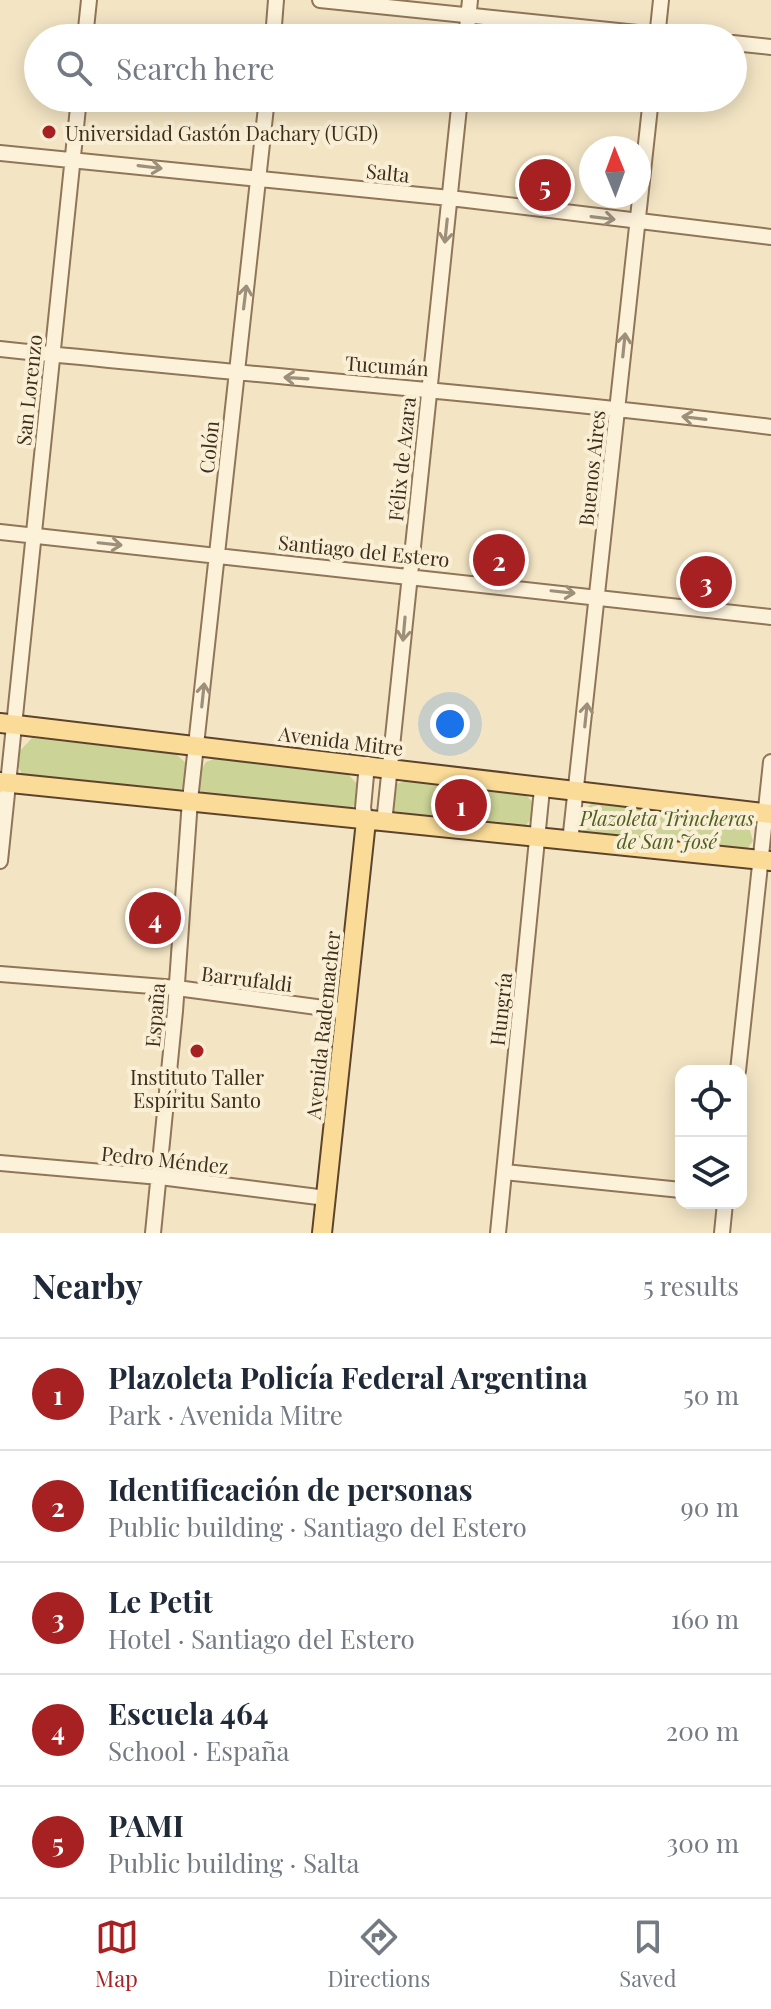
<!DOCTYPE html>
<html lang="en">
<head>
<meta charset="utf-8">
<style>
	:root { --surface:#fff; --page:#f6f6f7; --text:#1f2937; --muted:#747a83; --line:#e0e1e3; --accent:#a72022 }
	body { margin:0; font-family:"Playfair Display",serif; background:var(--page); color:var(--text) }
	.controls { position:absolute; right:24px; bottom:24px; display:grid; overflow:hidden; border-radius:16px; box-shadow:0 4px 20px #0003 }
	.controls button { width:72px; height:72px; display:grid; place-items:center; padding:0; border:0; border-bottom:2px solid var(--line); background:var(--surface); color:var(--text); font:40px sans-serif }
	.compass { position:absolute; left:579px; top:136px; width:72px; height:72px; border-radius:50%; background:var(--surface); box-shadow:0 4px 20px #0003; rotate:359deg }
	.you { position:absolute; left:450px; top:724px; width:28px; height:28px; margin:-20px; border:6px solid #fff; border-radius:50%; background:#1a73e8; box-shadow:0 0 0 12px #1a73e833 }
	.badge { display:grid; place-items:center; width:52px; height:52px; border-radius:50%; background:var(--accent); color:#fff; font-size:26px; font-weight:700 }
	.pin { position:absolute; translate:-50% -50%; border:4px solid #fff; box-shadow:0 2px 8px #0006 }
	.list { margin:0; padding:0; list-style:none }
	h2 { display:flex; justify-content:space-between; align-items:center; height:104px; margin:0; padding:0 32px; font-size:34px }
	h2 small { font-size:26px; font-weight:400; color:var(--muted) }
	.list li { display:grid; grid-template-columns:52px 1fr auto; gap:24px; align-items:center; box-sizing:border-box; height:112px; padding:0 32px; border-top:2px solid var(--line) }
	.list b { display:block; font-size:30px; white-space:nowrap }
	.list p { margin:0; font-size:26px; white-space:nowrap; color:var(--muted) }
	.list em { font-size:26px; font-style:normal; color:var(--muted) }
	.icon { flex:none; width:44px; height:44px; fill:none; stroke:currentColor; stroke-width:2; stroke-linecap:round; stroke-linejoin:round }
	.map { position:relative; flex:none; width:771px; height:1233px; overflow:hidden }
	.search { position:absolute; background:var(--surface); box-shadow:0 4px 20px #0003; left:24px; right:24px; top:24px; height:88px; display:flex; align-items:center; gap:20px; box-sizing:border-box; padding:0 28px; border-radius:44px; color:var(--muted); font-size:30px }
	.sheet { height:664px; background:var(--surface) }
	nav { display:flex; justify-content:space-around; align-items:center; box-sizing:border-box; height:112px; border-top:2px solid var(--line); background:var(--surface); font-size:22px; color:var(--muted) }
	nav a { display:grid; justify-items:center; gap:4px }
	nav .on { color:var(--accent) }
	.map>svg:first-child { display:block }
	.green { fill:#ccd396 }
	.lines { fill:none; stroke-linecap:round; stroke-linejoin:round }
	.minor-casing { stroke:#907558; stroke-width:18 }
	.major-casing { stroke:#5e432c; stroke-width:22 }
	.minor { stroke:#fcf1d9; stroke-width:14 }
	.major { stroke:#fadb98; stroke-width:18 }
	.oneway { stroke:#9e8f7b }
	.poi-dot { fill:#a72022; stroke:#f9efd5; stroke-width:3 }
	.labels { text-anchor:middle; dominant-baseline:central; stroke-width:8; stroke-linejoin:round; paint-order:stroke }
	.poi-label { font-size:20px; fill:#3f2d1d; stroke:#f9efd5; text-anchor:start }
	.street-label { font-size:20px; fill:#3f2d1d; stroke:#f9efd5 }
	.park-label { font-size:20px; font-style:italic; fill:#4f5e21; stroke:#f9efd5 }
</style>
</head>
<body>
<div class="map">
<svg width="771" height="1233" viewBox="0 0 771 1233">
	<rect width="100%" height="100%" fill="#f3e5c4"/>
	<path class="green" d="M32,738L176,754L187,764L185,786L173,795L23,776L16,763V755Z
		M214,759L347,773L357,784L358,799L350,811L205,796L200,790L198,775L206,762Z
		M412,779L521,791L532,801L533,816L524,828L395,817L391,812L393,785Z
		M597,801L747,820L753,841L744,853L588,838C576,824 580,808 597,801Z"/>
	<g class="lines">
		<g class="minor-casing">
			<path id="minor" d="M320,0L686,38
				M85,38L89,0
				M273,38L276,0
				M466,38L470,0
				M657,38L661,0
				M733,43L771,47
				M0,153L450,198L771,237
				M0,349C257,376 514,395 771,427
				M0,532L771,617
				M366,821L363,808L367,764
				M384,823L460,98
				M570,842L651,98
				M0,861C27,607 52,352 79,98
				M0,974L177,988L346,1011
				M738,1071L771,762
				M0,1163L160,1177L326,1198
				M504,1172L681,1190
				M153,1233L175,1011L190,800L267,98
				M498,1233L542,789
				M722,1233L725,1203"/>
		</g>
		<g class="major-casing">
			<path id="major" d="M0,723L771,814
				M0,782L771,861
				M322,1233L366,821"/>
		</g>
		<use href="#minor" class="minor"/>
		<use href="#major" class="major"/>
	</g>
	<defs><path id="oneway-shaft" d="M-6 0H5M1.5-3L5.5 0L1.5 3" fill="none" stroke-width="1.6" stroke-linecap="round" stroke-linejoin="round" transform="scale(2)"/></defs>
	<g class="oneway">
		<use href="#oneway-shaft" transform="translate(150 167) rotate(7)"/>
		<use href="#oneway-shaft" transform="translate(603 218) rotate(7)"/>
		<use href="#oneway-shaft" transform="translate(446 231) rotate(96)"/>
		<use href="#oneway-shaft" transform="translate(245 297) rotate(-83)"/>
		<use href="#oneway-shaft" transform="translate(624 345) rotate(-84)"/>
		<use href="#oneway-shaft" transform="translate(296 378) rotate(-176)"/>
		<use href="#oneway-shaft" transform="translate(694 418) rotate(-173)"/>
		<use href="#oneway-shaft" transform="translate(110 544) rotate(6)"/>
		<use href="#oneway-shaft" transform="translate(563 592) rotate(6)"/>
		<use href="#oneway-shaft" transform="translate(404 629) rotate(95)"/>
		<use href="#oneway-shaft" transform="translate(203 695) rotate(-84)"/>
		<use href="#oneway-shaft" transform="translate(586 715) rotate(-84)"/>
	</g>
	<g class="poi-dot">
		<circle cx="49" cy="132" r="8"/>
		<circle cx="197" cy="1051" r="8"/>
	</g>
	<g class="labels">
		<g class="poi-label">
			<text x="65" y="132">Universidad Gastón Dachary (UGD)</text>
			<text x="197" y="1076" text-anchor="middle">Instituto Taller<tspan x="197" dy="23">Espíritu Santo</tspan></text>
		</g>
		<g class="street-label">
			<text transform="translate(388 172) rotate(6)">Salta</text>
			<text transform="translate(387 365) rotate(4)">Tucumán</text>
			<text transform="translate(28 390) rotate(-84)">San Lorenzo</text>
			<text transform="translate(208 447) rotate(-84)">Colón</text>
			<text transform="translate(401 459) rotate(-84)">Félix de Azara</text>
			<text transform="translate(591 468) rotate(-84)">Buenos Aires</text>
			<text transform="translate(364 550) rotate(6)">Santiago del Estero</text>
			<text transform="translate(341 740) rotate(7)">Avenida Mitre</text>
			<text transform="translate(247 978) rotate(7)">Barrufaldi</text>
			<text transform="translate(500 1009) rotate(-84)">Hungría</text>
			<text transform="translate(154 1015) rotate(-85)">España</text>
			<text transform="translate(322 1025) rotate(-84)">Avenida Rademacher</text>
			<text transform="translate(165 1159) rotate(6)">Pedro Méndez</text>
		</g>
		<g class="park-label">
			<text x="667" y="817">Plazoleta Trincheras<tspan x="667" dy="23">de San José</tspan></text>
		</g>
	</g>
</svg>
<div class="controls">
<button><svg class="icon" aria-label="locate" viewBox="0 0 24 24"><circle cx="12" cy="12" r="6"/><path d="M12 2v4M12 18v4M2 12h4M18 12h4"/></svg></button>
<button><svg class="icon" aria-label="layers" viewBox="0 0 24 24"><path d="M12 4l9 5-9 5-9-5zM3 14l9 5 9-5"/></svg></button>
</div>
<svg class="compass" viewBox="-18 -18 36 36"><path d="M0-13l5 13h-10z" fill="#e53935"/><path d="M0 13l5-13h-10z" fill="#747a83"/></svg>
<div class="you"></div>
<div class="pin badge" style="left:461px;top:805px">1</div>
<div class="pin badge" style="left:499px;top:560px">2</div>
<div class="pin badge" style="left:706px;top:582px">3</div>
<div class="pin badge" style="left:155px;top:918px">4</div>
<div class="pin badge" style="left:545px;top:185px">5</div>
<div class="search"><svg class="icon" aria-label="search" viewBox="0 0 24 24"><circle cx="10" cy="10" r="6"/><path d="M15 15l6 6"/></svg>Search here</div>
</div>
<section class="sheet">
<h2>Nearby<small>5 results</small></h2>
<ul class="list">
<li><span class="badge">1</span><div><b>Plazoleta Policía Federal Argentina</b><p>Park · Avenida Mitre</p></div><em>50 m</em></li>
<li><span class="badge">2</span><div><b>Identificación de personas</b><p>Public building · Santiago del Estero</p></div><em>90 m</em></li>
<li><span class="badge">3</span><div><b>Le Petit</b><p>Hotel · Santiago del Estero</p></div><em>160 m</em></li>
<li><span class="badge">4</span><div><b>Escuela 464</b><p>School · España</p></div><em>200 m</em></li>
<li><span class="badge">5</span><div><b>PAMI</b><p>Public building · Salta</p></div><em>300 m</em></li>
</ul>
</section>
<nav>
<a class="on"><svg class="icon" aria-label="map" viewBox="0 0 24 24"><path d="M3 6l6-2 6 2 6-2v14l-6 2-6-2-6 2zM9 4v14M15 6v14"/></svg>Map</a>
<a><svg class="icon" aria-label="directions" viewBox="0 0 24 24"><path d="M12 3l9 9-9 9-9-9zM9 14v-3h6M13 9l2 2-2 2"/></svg>Directions</a>
<a><svg class="icon" aria-label="saved" viewBox="0 0 24 24"><path d="M7 4h10v16l-5-4-5 4z"/></svg>Saved</a>
</nav>
</body>
</html>
